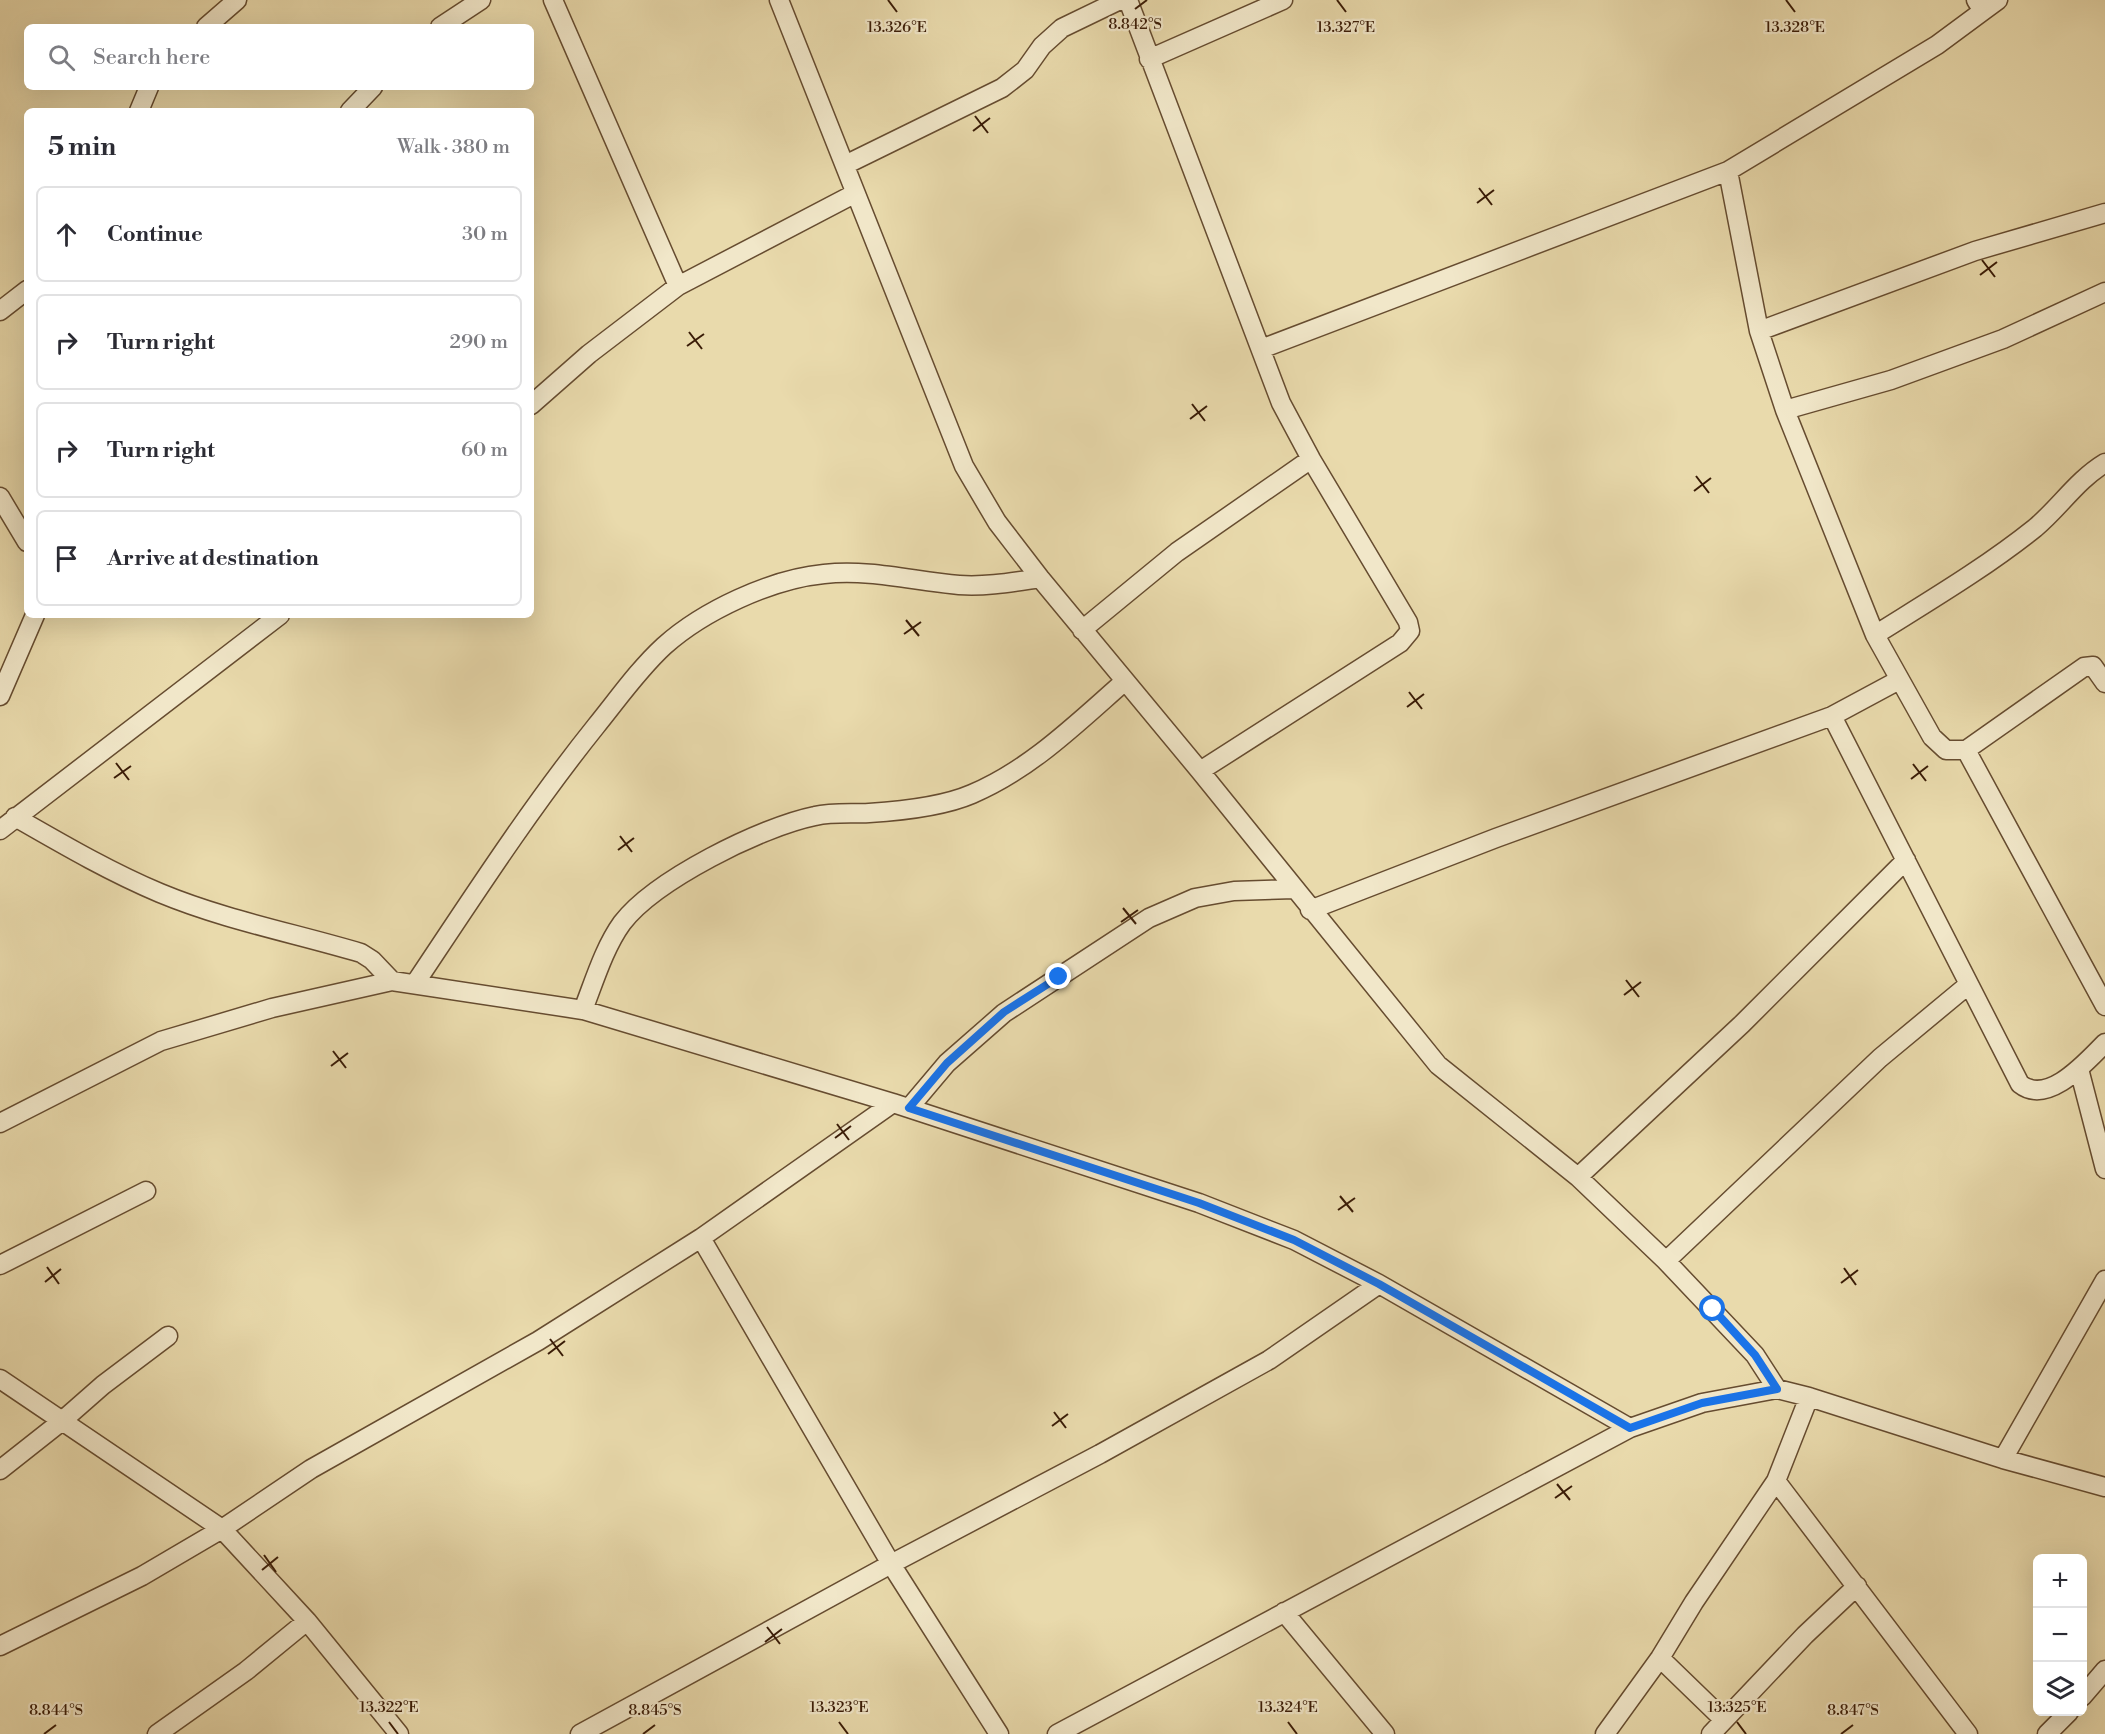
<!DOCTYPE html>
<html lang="en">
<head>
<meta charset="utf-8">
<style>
	:root { --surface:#fff; --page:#f2f2f3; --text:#2b2b33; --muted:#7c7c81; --line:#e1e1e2 }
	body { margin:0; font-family:"Libre Bodoni",serif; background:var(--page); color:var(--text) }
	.controls { position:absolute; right:18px; bottom:18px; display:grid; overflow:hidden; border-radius:9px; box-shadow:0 6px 24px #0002 }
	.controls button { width:54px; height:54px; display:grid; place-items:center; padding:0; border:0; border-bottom:2px solid var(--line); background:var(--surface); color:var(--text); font:30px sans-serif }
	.stop { position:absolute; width:18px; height:18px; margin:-14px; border:4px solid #1a73e8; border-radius:50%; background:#fff }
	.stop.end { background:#1a73e8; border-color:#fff; box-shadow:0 2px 6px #0008 }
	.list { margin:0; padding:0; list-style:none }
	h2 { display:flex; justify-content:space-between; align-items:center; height:78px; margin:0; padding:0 24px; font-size:26px }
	h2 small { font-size:20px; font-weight:400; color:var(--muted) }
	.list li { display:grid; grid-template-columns:39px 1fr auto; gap:18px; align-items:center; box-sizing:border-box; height:96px; margin:0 12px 12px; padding:0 12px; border:2px solid var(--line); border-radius:9px }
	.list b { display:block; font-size:22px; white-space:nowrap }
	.list em { font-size:20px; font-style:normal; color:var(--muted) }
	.icon { flex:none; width:33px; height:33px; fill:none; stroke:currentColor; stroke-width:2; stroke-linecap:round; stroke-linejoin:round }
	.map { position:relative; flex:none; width:2105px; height:1734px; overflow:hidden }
	.search { position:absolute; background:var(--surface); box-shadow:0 6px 24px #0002; left:24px; top:24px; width:510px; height:66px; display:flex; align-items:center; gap:15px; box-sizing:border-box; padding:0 21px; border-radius:9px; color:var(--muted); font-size:22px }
	.panel { position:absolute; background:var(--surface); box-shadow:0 6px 24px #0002; left:24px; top:108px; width:510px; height:510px; border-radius:9px }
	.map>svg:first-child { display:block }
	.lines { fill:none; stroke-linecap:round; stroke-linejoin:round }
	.minor-casing { stroke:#664c30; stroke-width:21 }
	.minor { stroke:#f1e7c9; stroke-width:18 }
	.route { stroke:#1a73e8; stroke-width:8 }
	.ticks { fill:none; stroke:#3a1c07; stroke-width:2 }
	.ticks-label { font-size:15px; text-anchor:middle; fill:#3a1c07; stroke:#f1e7c9; stroke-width:4.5; stroke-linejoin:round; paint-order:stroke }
</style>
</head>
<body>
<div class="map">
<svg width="2105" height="1734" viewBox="0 0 2105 1734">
	<rect width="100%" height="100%" fill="#e9daac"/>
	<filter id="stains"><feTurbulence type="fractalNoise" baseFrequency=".00333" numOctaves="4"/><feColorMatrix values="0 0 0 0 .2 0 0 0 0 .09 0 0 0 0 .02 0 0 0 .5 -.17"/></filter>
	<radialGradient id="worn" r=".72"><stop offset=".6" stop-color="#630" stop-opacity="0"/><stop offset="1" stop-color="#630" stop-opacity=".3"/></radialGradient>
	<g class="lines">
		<g class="minor-casing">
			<path id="minor" d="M553,0L678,286
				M779,0L964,466L997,522L1040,578L1200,771L1438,1065L1578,1177L1666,1261L1755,1355L1777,1389
				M1128,0L1281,403L1311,459L1408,622L1410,631L1400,643L1200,771
				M1976,0L1983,11L1998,0
				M206,27L237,0
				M440,27L481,0
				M1149,59L1283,0
				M139,111L149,87
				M350,111L373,87
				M845,165L1002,88L1025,70L1042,46L1062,28L1120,0
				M1728,171L1759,331L1785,410L1875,635L1932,737L1946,750H1966L2084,667L2093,666L2105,683
				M0,311L27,290
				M1759,331L1975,251L2105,213
				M1261,349L1728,171L1937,45L1983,11
				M531,405L589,354L678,286L854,194
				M1785,410L1891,380L2003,339L2105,292
				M0,497L27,542
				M1082,630L1177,552L1311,459
				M1875,635C1929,601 1985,568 2035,528C2060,507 2077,480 2105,463
				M0,696L35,615
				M1832,716L2020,1084C2048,1106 2086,1062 2105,1043
				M1966,750L2105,1006
				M15,817C62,844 110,872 160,893C225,920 294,933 361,953L372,960L392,981
				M0,830L280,615
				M1310,910L1496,838L1832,716L1899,680
				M416,982C474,895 531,807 596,726C618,699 638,670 664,646C703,611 771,579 824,574C870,569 913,581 959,585C986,587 1013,582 1040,578
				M583,1010C594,982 604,948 622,923C655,880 761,827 815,816C832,812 851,814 869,813C901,811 942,807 972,794C1031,769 1077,723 1125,681
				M2079,1069L2105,1169
				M909,1108L947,1063L1004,1013L1149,918L1195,898L1234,891L1294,889
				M0,1123L161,1041L272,1008L392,981L583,1010L893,1103L1199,1203L1294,1240L1379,1284L1630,1428
				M1578,1177L1742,1024L1906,860
				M701,1238L891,1564L999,1734
				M1666,1261L1880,1058L1968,985
				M0,1265L146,1191
				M0,1379L222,1529L307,1621L399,1734
				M2003,1459L2105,1280
				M0,1470L62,1421L103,1385L168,1336
				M1776,1481L1968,1734
				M1284,1612L1385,1734
				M0,1646L142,1576L222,1529L311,1469L538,1341L701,1238L893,1103
				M1660,1658L1724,1720
				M2082,1697L2105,1670
				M157,1734L246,1671L307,1621
				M580,1734L891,1564L1100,1454L1269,1360L1379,1284
				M1057,1734L1630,1428L1702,1403L1777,1389L1809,1397L2003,1459L2105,1487
				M1605,1734L1660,1658L1694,1602L1776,1481L1809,1397
				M1711,1734L1805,1635L1857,1586
				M2047,1734L2069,1712"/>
		</g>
		<use href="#minor" class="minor"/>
	</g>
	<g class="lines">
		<path class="route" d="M1059,977L1004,1012L947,1063L909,1108L1199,1203L1294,1240L1379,1284L1630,1428L1702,1403L1777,1389L1755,1355L1713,1309"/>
	</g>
	<path class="ticks" d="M888,0L897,12M1337,0L1346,12M1786,0L1795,12M1135,9L1147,0M975,116L988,133M973,131L990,118M1479,188L1492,205M1477,203L1494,190M1982,260L1995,277M1980,275L1997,262M689,332L702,349M687,346L704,334M1192,404L1205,421M1190,419L1207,406M1696,476L1709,493M1694,491L1711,478M906,620L919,636M904,634L921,622M1409,692L1422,709M1407,707L1424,694M116,763L129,780M1913,764L1926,781M114,778L131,766M1911,779L1928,766M620,836L632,852M618,850L634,838M1123,908L1136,924M1121,922L1138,910M1626,980L1639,997M1624,995L1641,982M333,1051L346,1068M331,1066L348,1053M837,1124L849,1140M835,1138L851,1126M1340,1196L1353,1212M1338,1210L1355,1198M47,1267L59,1284M1844,1268L1856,1285M45,1282L61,1269M1841,1283L1858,1270M550,1339L563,1356M548,1354L565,1341M1054,1412L1066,1428M1052,1426L1068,1414M1557,1484L1570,1500M1555,1498L1572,1486M264,1555L276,1572M262,1570L278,1557M767,1627L780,1644M765,1642L782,1629M389,1722L398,1734M839,1722L848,1734M1288,1722L1297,1734M1737,1722L1746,1734M44,1734L56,1725M643,1734L655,1725M1841,1734L1853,1725"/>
	<g class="ticks-label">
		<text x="1135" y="29">8.842°S</text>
		<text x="897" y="32">13.326°E</text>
		<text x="1346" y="32">13.327°E</text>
		<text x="1795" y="32">13.328°E</text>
		<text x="389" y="1712">13.322°E</text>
		<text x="839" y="1712">13.323°E</text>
		<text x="1288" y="1712">13.324°E</text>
		<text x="1737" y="1712">13.325°E</text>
		<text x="56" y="1715">8.844°S</text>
		<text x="655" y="1715">8.845°S</text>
		<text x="1853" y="1715">8.847°S</text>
	</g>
	<rect width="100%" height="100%" filter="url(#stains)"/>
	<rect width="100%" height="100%" fill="url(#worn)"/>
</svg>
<div class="controls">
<button>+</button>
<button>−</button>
<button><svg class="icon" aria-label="layers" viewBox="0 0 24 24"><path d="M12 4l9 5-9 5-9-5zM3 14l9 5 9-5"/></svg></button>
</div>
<div class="stop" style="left:1713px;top:1309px"></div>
<div class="stop end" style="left:1059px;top:977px"></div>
<div class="search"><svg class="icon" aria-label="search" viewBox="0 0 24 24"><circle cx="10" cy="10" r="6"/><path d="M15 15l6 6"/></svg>Search here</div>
<section class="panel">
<h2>5 min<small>Walk · 380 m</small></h2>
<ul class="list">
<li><svg class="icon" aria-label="ahead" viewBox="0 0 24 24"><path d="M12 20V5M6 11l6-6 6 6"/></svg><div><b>Continue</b></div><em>30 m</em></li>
<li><svg class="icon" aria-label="right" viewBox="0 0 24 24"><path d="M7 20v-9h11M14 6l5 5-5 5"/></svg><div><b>Turn right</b></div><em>290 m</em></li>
<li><svg class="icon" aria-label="right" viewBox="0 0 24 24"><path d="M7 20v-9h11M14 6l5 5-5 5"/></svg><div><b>Turn right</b></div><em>60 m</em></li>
<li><svg class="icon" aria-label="arrive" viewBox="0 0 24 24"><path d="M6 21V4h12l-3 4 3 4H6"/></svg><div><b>Arrive at destination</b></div></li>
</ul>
</section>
</div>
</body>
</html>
